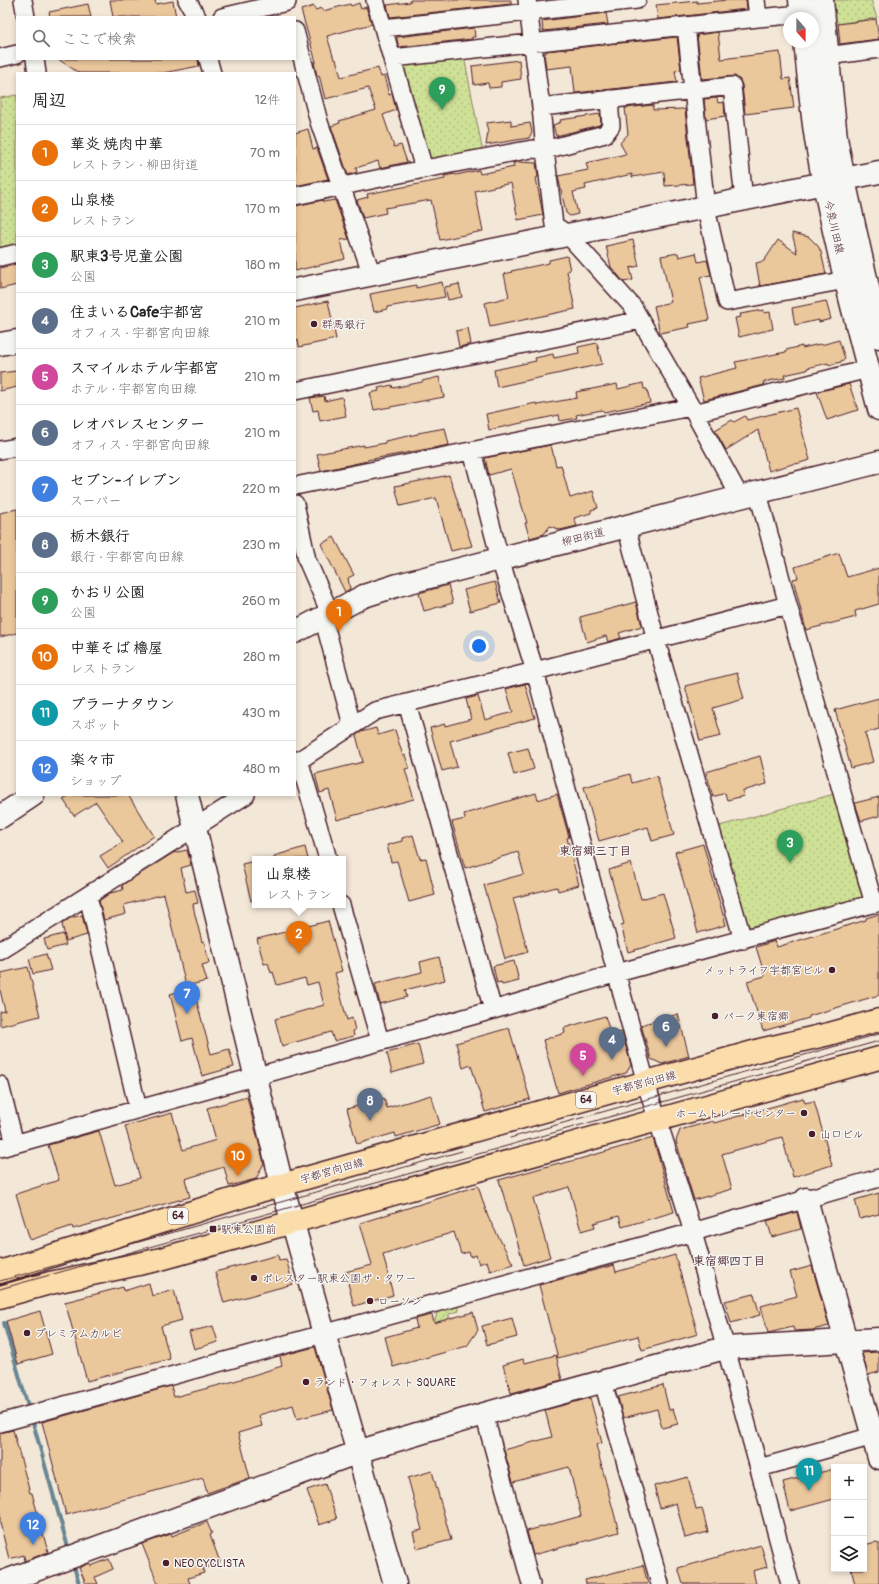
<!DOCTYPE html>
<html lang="ja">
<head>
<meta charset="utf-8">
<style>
	:root { --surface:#fff; --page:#f2f2f2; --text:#222; --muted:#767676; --line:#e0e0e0; --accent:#ea580c }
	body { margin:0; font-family:Pangolin,"Klee One",sans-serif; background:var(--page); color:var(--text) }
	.controls { position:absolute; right:12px; bottom:12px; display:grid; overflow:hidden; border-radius:0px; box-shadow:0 2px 6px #0003 }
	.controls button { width:36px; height:36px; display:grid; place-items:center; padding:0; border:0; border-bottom:1px solid var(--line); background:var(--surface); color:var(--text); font:20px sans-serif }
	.compass { position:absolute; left:783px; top:12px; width:36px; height:36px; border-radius:50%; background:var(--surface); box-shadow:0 2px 6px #0003; rotate:159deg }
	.you { position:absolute; left:479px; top:646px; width:14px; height:14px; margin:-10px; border:3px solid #fff; border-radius:50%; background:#1a73e8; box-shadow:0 0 0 6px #1a73e833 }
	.badge { display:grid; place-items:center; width:26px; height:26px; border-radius:50%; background:var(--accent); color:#fff; font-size:13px; font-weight:700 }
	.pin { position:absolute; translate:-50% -33px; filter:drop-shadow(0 1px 2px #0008) }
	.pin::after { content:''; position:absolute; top:21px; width:14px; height:12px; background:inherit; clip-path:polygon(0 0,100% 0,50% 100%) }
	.popup { position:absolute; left:252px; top:856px; width:94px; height:52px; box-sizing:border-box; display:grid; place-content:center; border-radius:0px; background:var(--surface); filter:drop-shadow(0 1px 3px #0005); font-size:13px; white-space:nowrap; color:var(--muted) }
	.popup b { font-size:15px; color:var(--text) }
	.popup::after { content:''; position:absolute; left:50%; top:100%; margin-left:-8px; border:8px solid transparent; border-top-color:var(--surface) }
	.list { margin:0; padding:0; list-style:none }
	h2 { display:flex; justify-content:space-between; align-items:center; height:52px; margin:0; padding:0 16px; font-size:17px }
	h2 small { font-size:13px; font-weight:400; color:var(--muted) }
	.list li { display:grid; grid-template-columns:26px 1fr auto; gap:12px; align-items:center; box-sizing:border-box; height:56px; padding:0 16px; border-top:1px solid var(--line) }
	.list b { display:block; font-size:15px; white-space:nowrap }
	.list p { margin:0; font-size:13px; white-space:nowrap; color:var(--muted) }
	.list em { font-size:13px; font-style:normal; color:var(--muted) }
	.icon { flex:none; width:22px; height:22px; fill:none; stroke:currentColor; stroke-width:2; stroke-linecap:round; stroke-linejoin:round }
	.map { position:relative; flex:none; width:879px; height:1584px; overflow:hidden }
	.search { position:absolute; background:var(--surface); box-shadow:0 2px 6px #0003; left:16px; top:16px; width:280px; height:44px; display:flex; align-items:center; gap:10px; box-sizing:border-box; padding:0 14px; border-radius:0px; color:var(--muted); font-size:15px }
	.panel { position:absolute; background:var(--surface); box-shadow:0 2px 6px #0003; left:16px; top:72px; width:280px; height:724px; border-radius:0px }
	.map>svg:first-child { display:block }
	.park { fill:url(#park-dots); stroke:#8c8060 }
	.garden { fill:url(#garden-furrows); stroke:#8c8060 }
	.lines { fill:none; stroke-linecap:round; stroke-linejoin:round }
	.stream { stroke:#688693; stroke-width:4 }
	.building { fill:#ebc79c; stroke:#4a1f2b }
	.street-casing { stroke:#4a1f2b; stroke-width:20 }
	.secondary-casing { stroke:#4a1f2b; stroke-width:25 }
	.primary-casing { stroke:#4a1f2b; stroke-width:25 }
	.street { stroke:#f6f6f2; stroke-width:17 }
	.secondary { stroke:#f6f6f2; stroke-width:22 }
	.primary { stroke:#faddab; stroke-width:22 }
	.tram { stroke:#4a1f2b; stroke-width:1 }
	.poi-dot { fill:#4a1f2b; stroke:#f6f6f2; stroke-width:1.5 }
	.labels { text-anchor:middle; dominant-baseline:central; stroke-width:3; stroke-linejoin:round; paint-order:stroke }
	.shield { fill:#f6f6f2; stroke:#7e6067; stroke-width:1 }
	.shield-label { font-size:10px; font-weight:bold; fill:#4a1f2b }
	.street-label { font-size:11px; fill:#4a1f2b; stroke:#f6f6f2 }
	.poi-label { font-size:11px; fill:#4a1f2b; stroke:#f6f6f2; text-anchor:start }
	.neighbourhood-label { font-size:12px; font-weight:bold; fill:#4a1f2b; stroke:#f6f6f2 }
</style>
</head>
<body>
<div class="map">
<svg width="879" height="1584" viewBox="0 0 879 1584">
	<defs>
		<pattern id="park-dots" width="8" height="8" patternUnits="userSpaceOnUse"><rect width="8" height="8" fill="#cee196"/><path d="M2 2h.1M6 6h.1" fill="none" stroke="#b2c181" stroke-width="1.8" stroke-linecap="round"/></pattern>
		<pattern id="garden-furrows" width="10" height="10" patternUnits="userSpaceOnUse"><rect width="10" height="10" fill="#cee196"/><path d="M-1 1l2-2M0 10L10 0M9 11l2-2" fill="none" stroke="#b2c181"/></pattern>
	</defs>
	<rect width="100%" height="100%" fill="#f3e8d8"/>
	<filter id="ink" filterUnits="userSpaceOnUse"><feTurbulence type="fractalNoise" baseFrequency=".025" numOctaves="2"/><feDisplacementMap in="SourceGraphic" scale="8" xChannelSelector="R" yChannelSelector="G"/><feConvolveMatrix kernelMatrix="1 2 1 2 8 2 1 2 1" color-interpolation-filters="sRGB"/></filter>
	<g filter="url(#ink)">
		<path class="park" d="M829,0H871L877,18L830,25Z
			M464,56L483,153L430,163L401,62Z
			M17,95V248L0,252V98Z
			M834,794L863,899L747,930L716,827Z"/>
		<path class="garden" d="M457,1305L459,1311L449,1314V1319L434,1323L438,1310Z"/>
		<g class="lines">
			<path class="stream" d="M4,1323L29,1410
				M32,1419L69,1551
				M73,1563L79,1584"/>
		</g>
		<path class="building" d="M110,0H155L156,4L173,1L176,17H113Z
			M410,0H511V4L390,17L387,5L410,2Z
			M728,0H746L747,9L658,19L656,5L697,1V3Z
			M359,3L361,9L366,7L372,24L327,36L334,59H336L341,77L378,68L381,77L384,76L389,95L392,94L396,110L383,115L394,147L401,145L407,162L380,168L378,161L356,168L357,172L348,175L331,126L340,123L339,121L376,110L368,88L325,99L319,75L317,76L314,62H316L301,10L314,6L315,10L322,8L323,11L350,4L351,6Z
			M88,4L91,17H50L49,12Z
			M606,13L608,24L543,31L542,21Z
			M876,19L879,39L840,44L838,24Z
			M474,28L475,37H472V39L399,47L397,40V37Z
			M718,32L721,59L780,52L783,79L790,78L794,108L745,114L742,85L740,80L735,76L702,79L697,35Z
			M677,37L681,70L675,71L677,82L575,93L572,66L546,69L544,53H546V51Z
			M58,59H198L199,66L163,73H79Z
			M519,60L521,79L501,82V87L489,88L488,83L474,85L472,66Z
			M717,98L718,103L724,102L725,116L706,119L704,99Z
			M653,105V110L683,109L685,110L693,184L665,186L664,172L632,177V174L585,185L586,189L573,192L578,214L570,216L566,213L558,176L588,170L586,163L626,154L620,143L628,134L625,108Z
			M600,114L601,123L599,125L556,136L553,125L561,122L560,120Z
			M511,120V126L530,123L532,132L529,138L486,145L488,132L486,123Z
			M308,129L313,149L317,148L328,179L295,186V133Z
			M519,162L536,163L538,177L536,178L543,215L518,220L511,183L475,191L483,231L440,240L431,200L385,208L386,213L363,218L357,200L368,197L367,194L445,179L444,176L455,174L456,175L479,170L480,174L514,167L513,163Z
			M323,200V202L335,200L349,239L341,240L345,259L295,271V206Z
			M792,233L809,237L818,246L821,252L826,274L760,286L756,263L764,261L778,240L797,253Z
			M633,240L639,266L630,268L633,280L624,282L611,267L606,246Z
			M678,253L679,257L696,253L698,262L707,260L711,275L700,277L709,320L689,324L690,327L660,333L654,306L671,302L661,256Z
			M567,256L570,270L567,271L575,309L490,327L485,303L509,297L504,274L512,272L511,271L549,263V260Z
			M17,264V285L0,289V268Z
			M442,282L445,297L387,307V309L374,312L370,294L416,285V288Z
			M459,284L462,297L448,300L445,287Z
			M328,301L336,339L299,347L298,340H295V308Z
			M826,301L831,319L819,322V320L795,325L792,308Z
			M764,310V313L770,312L773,329L739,337L735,318L741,317L740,314Z
			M468,328L471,344L459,347L456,331Z
			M839,340L845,359L841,361V362L829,365L828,363L807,368V370L784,375L785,378L763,382L764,385L704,400L698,378L737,368L735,362L786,352V350L802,346V348L820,344L821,345Z
			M597,343L602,364L497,387L494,370L536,361L535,358L553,354L554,358L579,353L578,347Z
			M17,371V387L0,391V373Z
			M439,377L444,397L374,410L370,393L379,391L378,388L392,385L393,388L422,382V381Z
			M643,383L644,389H647L650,403L604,412L602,410L576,415L577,418L560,421L559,415L489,430L486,414L536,403L537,405L577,398L576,392L597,388L617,384L618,389Z
			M849,384L858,410L827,420L817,392Z
			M324,396L325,401L342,397L346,416L320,421L318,410L313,411L310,398Z
			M796,408L810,460L796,464V463L769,471L758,430L726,450L715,430L732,420L734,422L745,416L747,420Z
			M445,428L449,445L367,460V461L321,471L317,454L364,445V447L385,443V441L418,434V433Z
			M551,445L556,466L561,465L570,498L593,491L598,508L591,510V513L574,518L577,526L560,530L550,526L544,534L530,538L525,523H527L511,469L489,475L485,458Z
			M449,475L472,546L451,551L436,498L400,506L395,486Z
			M17,509V633L0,637V513Z
			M334,537L354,575L348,578L350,589L345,592L321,544Z
			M839,553L847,577L879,568V604L855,611L856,617L806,630L793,579L798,578L795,567Z
			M495,582L501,603L470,611L464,590Z
			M448,585L453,603L424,611L419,593Z
			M636,602L642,626L619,633L621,638L608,642L606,636L587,642L580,617Z
			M737,673L744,699L713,708L721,736L700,741L685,686Z
			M525,684L535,718L450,741L457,767L442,771L430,728L445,724V726L471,719L466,699L478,696L485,720L513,712L506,689Z
			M879,698V729L865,733L873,762L851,768L835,710Z
			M376,728L378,735L395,730L403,756L405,755L409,768L405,769L414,799L337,820L329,790L320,793L315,774L363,762L356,735L361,732Z
			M528,748L534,769L514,775L508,753Z
			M760,756L767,784L742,791L744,796L727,800L725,793L713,797L706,772Z
			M630,774L632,783L657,776L674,835L652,841L648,827L599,841L584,787Z
			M536,793L538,800L557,794L569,837L567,838L579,885L558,891L557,887L513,898L528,952L505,959L484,885L524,874L518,852L465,868L452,822L465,819L464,814Z
			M70,795H128L154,836L108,868L100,856L123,842L96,802L74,816L63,799Z
			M879,797V816L861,821L855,803Z
			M413,835L420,859L426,858L435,895L409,902L397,861L391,862L387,845L402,841V838Z
			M703,844L726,925L698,933L675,852Z
			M305,847L308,859H274V856Z
			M187,850L191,865L181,868L186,892L195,890L198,903L193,904L195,915L202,942L204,941L209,963L202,965L207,981L186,986L164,894L124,905L126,914L104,920L99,901L110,893L123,890L122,885L173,853Z
			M255,861V900L251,901L242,864Z
			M631,863L641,899L663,893L676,938L628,952L621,925L624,924L609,870Z
			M879,914V995L809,1016V1018L763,1031L747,981L765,976L756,947L775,941L777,947L866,920V918Z
			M82,915L87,935L66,941L62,924L70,918Z
			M328,921L342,971L335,973L347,1020L352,1018L355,1030L353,1031L354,1036L334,1041L331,1032L282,1046L275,1019L324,1005L318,982L307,985L305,978L277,985L273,972L271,973L268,963L264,964L257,939Z
			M63,934L66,945L47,950L44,939Z
			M46,954L51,970L33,974L29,959Z
			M439,957L445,980L405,990L407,997L380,1004L375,984L422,972L420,962Z
			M514,961L519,981L502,985L501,982L497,983L493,966Z
			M28,967L40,1016L0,1026V1012L5,1011L0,990V978L2,977L1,973Z
			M193,988L211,1054L229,1049L234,1067L202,1076L192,1038L182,1041L170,994Z
			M678,1014L689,1056L662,1064L651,1059L641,1025Z
			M605,1016L611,1035L622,1032L631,1065L626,1073L558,1093L543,1040L565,1033L564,1028Z
			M509,1028L530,1099L485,1112L471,1065L463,1068L456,1043Z
			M418,1044L423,1064L392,1073L387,1053Z
			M431,1095L440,1124L396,1137L395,1133L357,1144L347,1109L384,1098L387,1108Z
			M247,1097L264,1163L256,1179L229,1186L224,1167L185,1179L190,1197L73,1229L72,1226L30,1240L16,1194L59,1180L48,1145L99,1131L115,1185L140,1178L125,1126L172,1113L183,1150L216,1140L207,1108Z
			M803,1098L805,1103L814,1101L832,1165L793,1177L782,1137L722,1154L732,1189L694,1200L676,1141L680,1130L713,1121L714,1123Z
			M653,1138L674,1212L622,1227L619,1216L594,1223L595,1227L581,1231L569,1187L533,1198L550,1257L524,1265L499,1180L559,1163L560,1164L576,1160Z
			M478,1186L488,1217L513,1264L490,1271L487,1261L479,1264L476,1255L471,1257L469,1252L461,1254L454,1232L383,1254L393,1295L354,1306L345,1272L372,1265L360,1223Z
			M879,1193V1214L860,1219L855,1200Z
			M797,1212L801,1229L772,1237L767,1221Z
			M278,1255L279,1260L286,1259L293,1284L224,1303L215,1272Z
			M675,1255L698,1334L642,1350L638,1336L558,1358L539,1285L614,1265L616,1272Z
			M812,1266L829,1326L812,1330L794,1331L793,1327L768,1333L761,1306L797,1296L790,1272Z
			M149,1283L152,1296L174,1290L182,1320L161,1326L170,1359L87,1381L65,1302L123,1287L124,1291Z
			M754,1294L760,1315L731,1323L725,1301Z
			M40,1311L52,1354L18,1364L6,1321Z
			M473,1312L478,1330L467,1346L393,1367L385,1337L417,1328L415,1319L432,1315L434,1323Z
			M512,1318L517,1337L487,1345L482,1326Z
			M213,1326L218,1342L194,1349L189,1332Z
			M315,1347L333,1410L297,1419L293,1405L259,1415L262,1426L238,1433L250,1478L207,1493L203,1478L66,1515L42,1422L171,1386L174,1397L231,1382L282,1366L280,1356Z
			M879,1352V1372L868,1375L862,1353Z
			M556,1355L562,1380L511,1393L503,1365L523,1359L525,1363Z
			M663,1385L669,1410L673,1409L678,1424L662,1428L657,1409L623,1418L618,1397Z
			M590,1398L602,1443L596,1445L619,1532L533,1555L527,1531L581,1516L569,1467L513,1482L504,1450L552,1437L545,1410Z
			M13,1430L30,1493H32L48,1552L25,1561L24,1555L9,1559L0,1523V1433Z
			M834,1469V1499L790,1511L783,1482Z
			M432,1471L451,1540L417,1549L413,1532L422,1530L408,1478Z
			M688,1477L696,1509L702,1508L708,1532L685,1538L676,1503L660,1508L654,1486Z
			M325,1484L337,1519L319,1525L307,1490Z
			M207,1522L212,1534L210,1535L220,1562L203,1569L204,1573L188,1578L190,1584H158L142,1544L171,1534L172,1536Z
			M876,1542L879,1543V1584H855L851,1569H864V1545Z
			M761,1545L767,1567L753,1571L756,1584H683L678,1568Z
			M109,1559L113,1569L95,1577L98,1584H86L79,1568L90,1563L91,1566Z
			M643,1565L648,1584H586L585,1580Z"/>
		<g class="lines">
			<g class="street-casing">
				<path id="street" d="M23,0L26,17
					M187,0L197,17
					M375,0L424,169
					M527,0L541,107L545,150L554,225L568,235L633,307L691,407L740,497
					M222,17L287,2L286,0
					M758,18L801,14
					M686,26L706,208L727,302L846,280
					M383,28L637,0
					M295,31L319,122L372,275
					M827,56L879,49
					M0,58L17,54
					M393,58L758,18L756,0
					M35,59L37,73
					M208,59L212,73
					M541,107L732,86L744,200
					M295,196L424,169L532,149L545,150L605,134L611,126L609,99
					M0,257L17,253
					M295,391L641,320
					M694,413L868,369
					M0,450L17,447
					M472,451L500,559L535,671L646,1083C661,1133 679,1183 693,1233C727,1350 759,1467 790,1584
					M295,486L691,407
					M758,493L788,605L874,904
					M295,504L307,560L330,613
					M626,526L656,640L743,940
					M323,617L352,725
					M407,703L493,1010
					M299,760L328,859
					M295,763L375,711L535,671L788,605
					M88,896L138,1109
					M341,905L380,1041
					M0,951L246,795
					M0,1085L15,1144
					M0,1148L493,1010L617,973L879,902
					M603,1382L660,1584
					M484,1414L531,1584
					M0,1423L693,1232L879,1178
					M759,1468L873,1436"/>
			</g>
			<g class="secondary-casing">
				<path id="secondary" d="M800,0L802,18
					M822,0L836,138L844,180L879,337
					M805,42C809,76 811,111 817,145C832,234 856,322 879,409
					M295,290L879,172
					M0,344L17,341
					M295,632L364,596L398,585L740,497L879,462
					M187,795L282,1185L395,1584
					M0,817L33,795
					M806,1199L879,1458
					M0,1583L367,1449L484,1414L725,1348L879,1339"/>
			</g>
			<g class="primary-casing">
				<path id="primary" d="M0,1272L260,1191L760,1050L829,1034L879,1020
					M0,1297L50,1283L157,1260L879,1058"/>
			</g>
			<use href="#street" class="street"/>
			<use href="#secondary" class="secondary"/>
			<use href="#primary" class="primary"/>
			<path class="tram" d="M510,1138L879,1034
				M0,1281L462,1151
				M0,1289C293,1207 586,1123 879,1041"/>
		</g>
	</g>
	<g class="poi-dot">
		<circle cx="314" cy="324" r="4"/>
		<circle cx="832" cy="970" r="4"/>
		<circle cx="715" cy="1016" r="4"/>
		<circle cx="804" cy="1113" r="4"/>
		<circle cx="812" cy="1134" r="4"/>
		<rect x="209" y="1225" width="8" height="8" rx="2"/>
		<circle cx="254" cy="1278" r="4"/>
		<circle cx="370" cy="1301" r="4"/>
		<circle cx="27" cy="1333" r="4"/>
		<circle cx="306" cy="1382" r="4"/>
		<circle cx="166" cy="1563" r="4"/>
	</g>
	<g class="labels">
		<g class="shield">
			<rect x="576" y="1092" width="20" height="16" rx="3"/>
			<rect x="168" y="1208" width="20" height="16" rx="3"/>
		</g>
		<g class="shield-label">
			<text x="586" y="1100">64</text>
			<text x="178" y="1216">64</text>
		</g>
		<g class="street-label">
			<text transform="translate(834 227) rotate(77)">今泉川田線</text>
			<text transform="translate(583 537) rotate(-14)">柳田街道</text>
			<text transform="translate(644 1083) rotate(-15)">宇都宮向田線</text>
			<text transform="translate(332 1171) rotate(-16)">宇都宮向田線</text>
		</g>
		<g class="poi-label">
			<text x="322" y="324">群馬銀行</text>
			<text x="824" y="970" text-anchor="end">メットライフ宇都宮ビル</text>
			<text x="723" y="1016">パーク東宿郷</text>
			<text x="796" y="1113" text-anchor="end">ホームトレードセンター</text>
			<text x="820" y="1134">山口ビル</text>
			<text x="221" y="1229">駅東公園前</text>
			<text x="262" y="1278">ポレスター駅東公園ザ・タワー</text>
			<text x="378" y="1301">ローソン</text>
			<text x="35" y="1333">プレミアムカルビ</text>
			<text x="314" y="1382">ランド・フォレスト SQUARE</text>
			<text x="174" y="1563">NEO CYCLISTA</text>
		</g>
		<g class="neighbourhood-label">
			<text x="595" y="851">東宿郷三丁目</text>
			<text x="729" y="1261">東宿郷四丁目</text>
		</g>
	</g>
</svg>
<div class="controls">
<button>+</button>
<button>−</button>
<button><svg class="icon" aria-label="layers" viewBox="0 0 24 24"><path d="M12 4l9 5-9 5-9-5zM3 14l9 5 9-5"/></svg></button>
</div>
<svg class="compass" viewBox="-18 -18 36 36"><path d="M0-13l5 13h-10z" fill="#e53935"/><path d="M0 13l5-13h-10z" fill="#767676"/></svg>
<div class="you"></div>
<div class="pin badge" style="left:339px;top:632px;background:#e8710a">1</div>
<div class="pin badge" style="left:299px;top:954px;background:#e8710a">2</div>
<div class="popup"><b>山泉楼</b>レストラン</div>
<div class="pin badge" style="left:790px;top:863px;background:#2e9e5b">3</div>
<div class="pin badge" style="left:612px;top:1060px;background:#5c6f8a">4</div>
<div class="pin badge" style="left:583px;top:1076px;background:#d1479c">5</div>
<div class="pin badge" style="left:666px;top:1047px;background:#5c6f8a">6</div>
<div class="pin badge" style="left:187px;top:1014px;background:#3f7fe0">7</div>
<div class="pin badge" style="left:370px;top:1121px;background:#5c6f8a">8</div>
<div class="pin badge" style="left:442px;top:110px;background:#2e9e5b">9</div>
<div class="pin badge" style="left:238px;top:1176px;background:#e8710a">10</div>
<div class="pin badge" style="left:809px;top:1491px;background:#0f9aa8">11</div>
<div class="pin badge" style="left:33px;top:1545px;background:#3f7fe0">12</div>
<div class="search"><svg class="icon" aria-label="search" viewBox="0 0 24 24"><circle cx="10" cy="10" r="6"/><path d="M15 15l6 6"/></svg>ここで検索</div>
<section class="panel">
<h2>周辺<small>12件</small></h2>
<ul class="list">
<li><span class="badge" style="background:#e8710a">1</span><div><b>華炎 焼肉中華</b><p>レストラン · 柳田街道</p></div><em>70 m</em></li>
<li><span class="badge" style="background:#e8710a">2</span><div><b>山泉楼</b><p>レストラン</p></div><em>170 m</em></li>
<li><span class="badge" style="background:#2e9e5b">3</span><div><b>駅東3号児童公園</b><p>公園</p></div><em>180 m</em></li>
<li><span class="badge" style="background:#5c6f8a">4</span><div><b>住まいるCafe宇都宮</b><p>オフィス · 宇都宮向田線</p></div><em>210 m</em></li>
<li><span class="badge" style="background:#d1479c">5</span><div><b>スマイルホテル宇都宮</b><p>ホテル · 宇都宮向田線</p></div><em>210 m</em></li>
<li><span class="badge" style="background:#5c6f8a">6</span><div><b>レオパレスセンター</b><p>オフィス · 宇都宮向田線</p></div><em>210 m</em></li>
<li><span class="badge" style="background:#3f7fe0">7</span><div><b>セブン-イレブン</b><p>スーパー</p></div><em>220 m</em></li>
<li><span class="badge" style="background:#5c6f8a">8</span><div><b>栃木銀行</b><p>銀行 · 宇都宮向田線</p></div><em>230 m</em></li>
<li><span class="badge" style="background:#2e9e5b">9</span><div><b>かおり公園</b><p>公園</p></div><em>260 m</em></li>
<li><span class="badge" style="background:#e8710a">10</span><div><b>中華そば 櫓屋</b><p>レストラン</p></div><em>280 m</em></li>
<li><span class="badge" style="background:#0f9aa8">11</span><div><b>プラーナタウン</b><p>スポット</p></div><em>430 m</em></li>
<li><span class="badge" style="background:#3f7fe0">12</span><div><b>楽々市</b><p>ショップ</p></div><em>480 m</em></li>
</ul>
</section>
</div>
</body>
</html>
